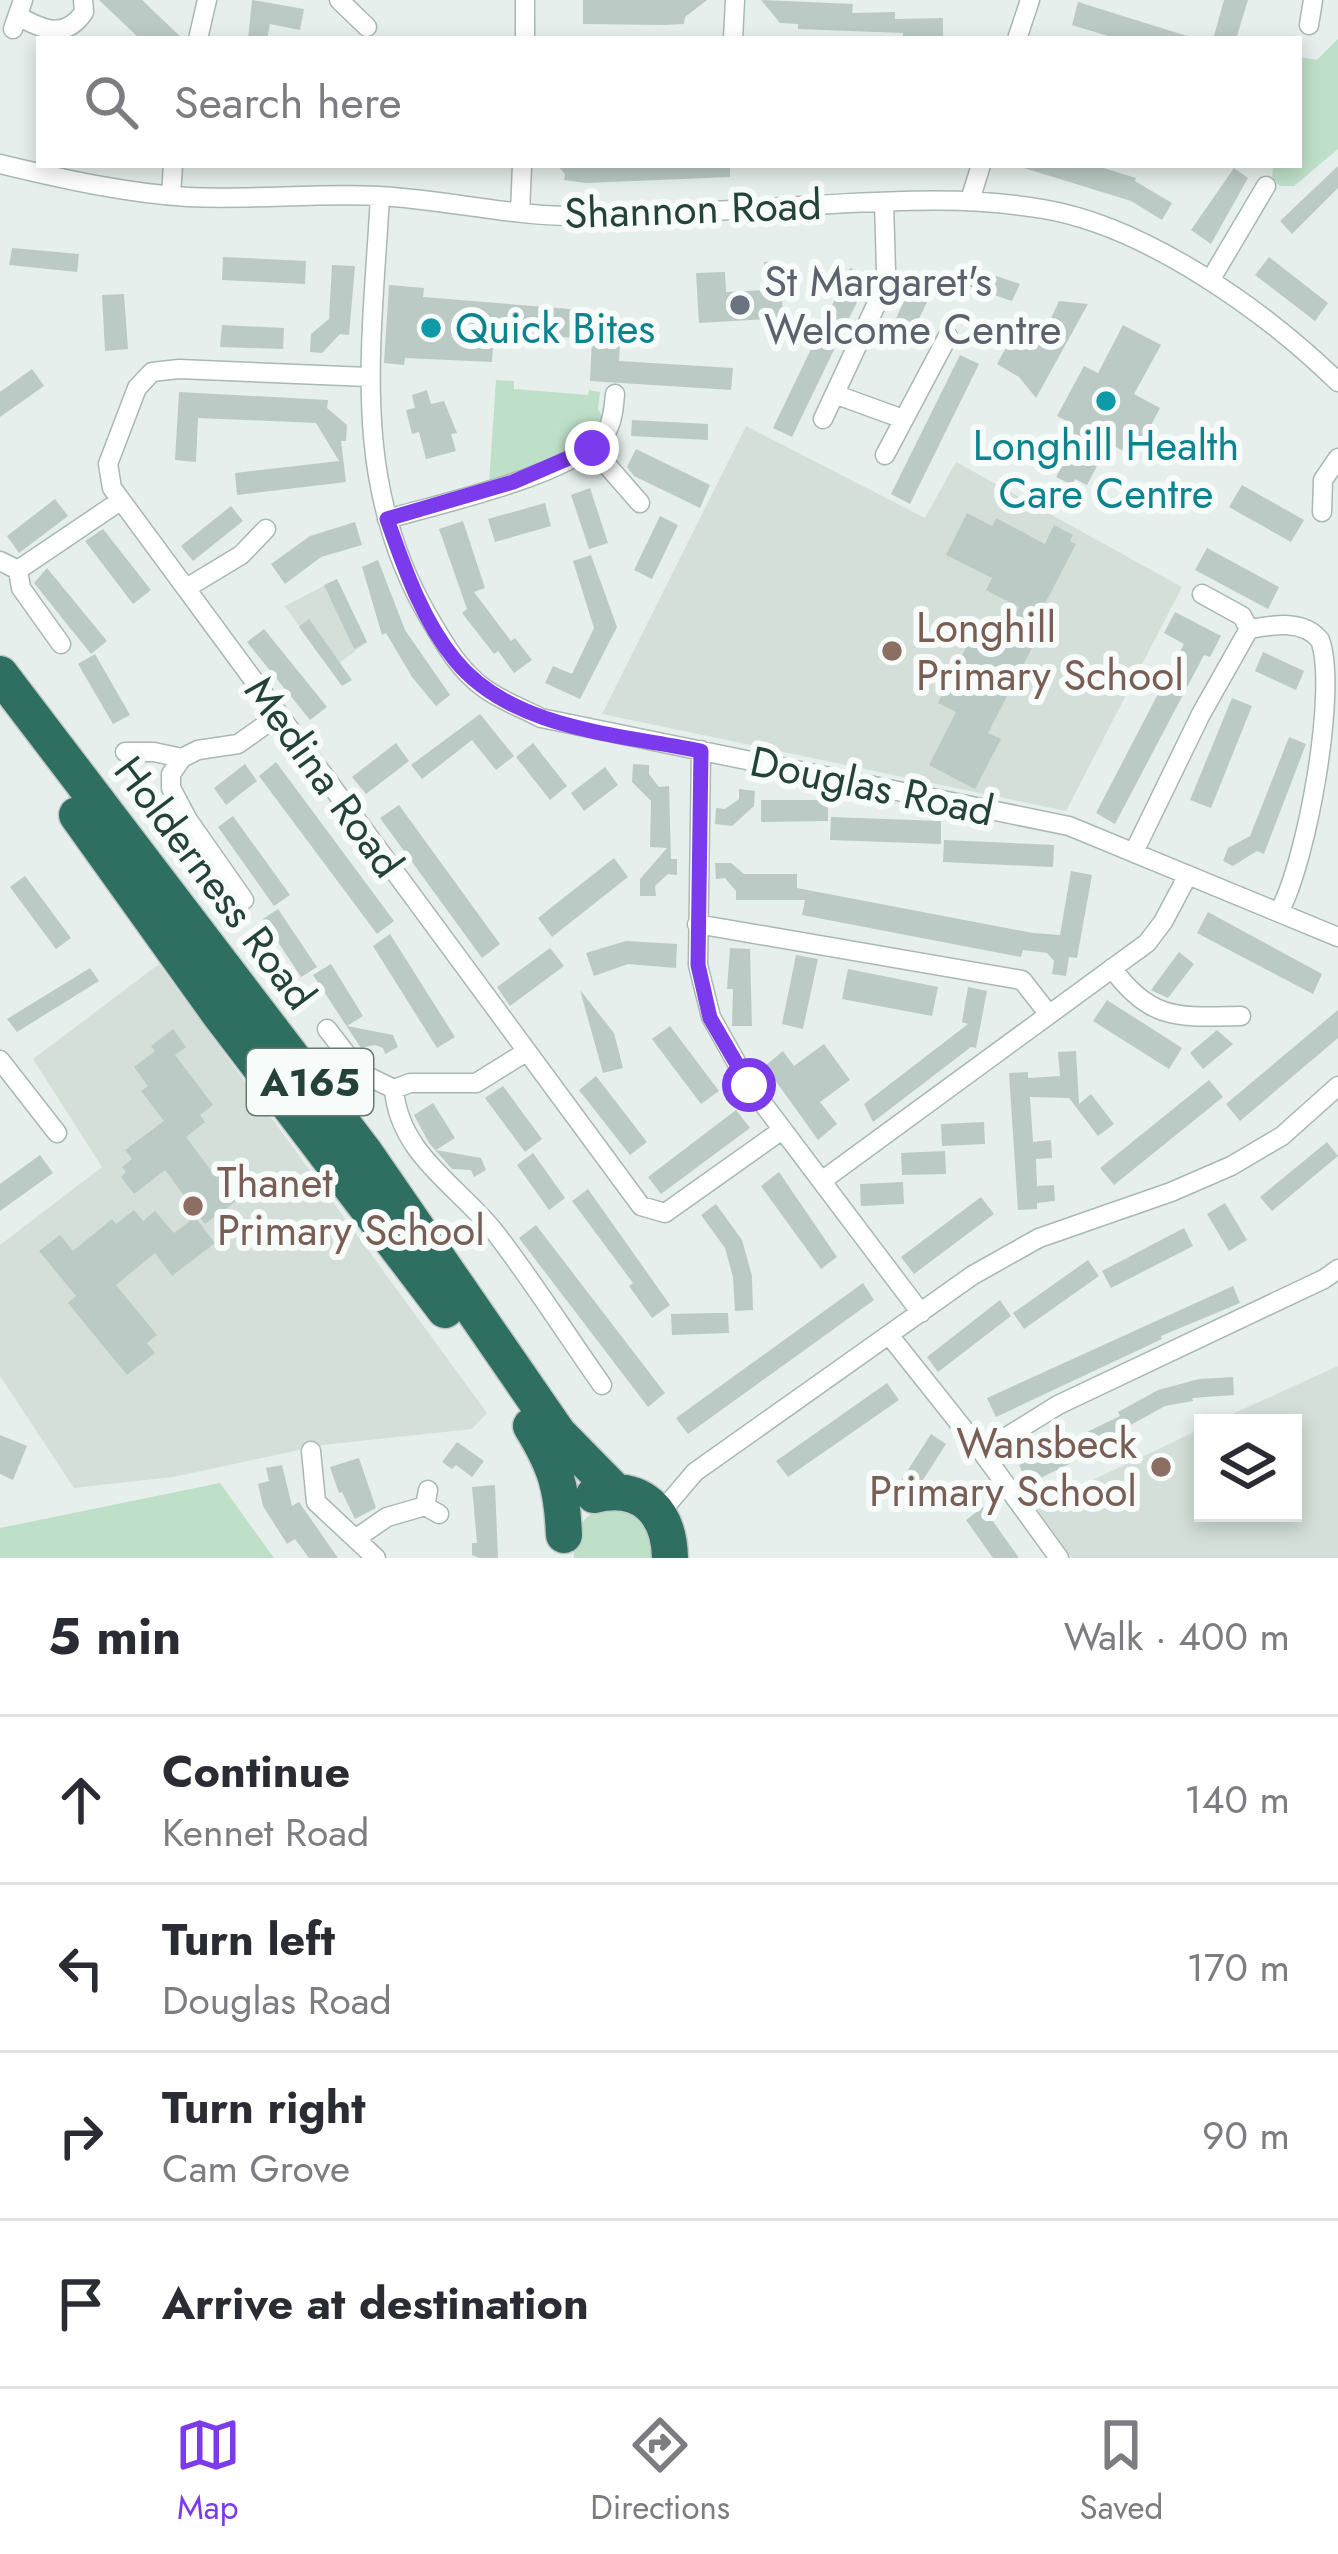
<!DOCTYPE html>
<html lang="en">
<head>
<meta charset="utf-8">
<style>
	:root { --surface:#fff; --page:#f7f7f7; --text:#2b2b33; --muted:#7c7c81; --line:#e1e1e2; --accent:#7c3aed }
	body { margin:0; font-family:Jost,sans-serif; background:var(--page); color:var(--text) }
	.controls { position:absolute; right:36px; bottom:36px; display:grid; overflow:hidden; border-radius:0px; box-shadow:0 6px 18px #0003 }
	.controls button { width:108px; height:108px; display:grid; place-items:center; padding:0; border:0; border-bottom:3px solid var(--line); background:var(--surface); color:var(--text); font:60px sans-serif }
	.stop { position:absolute; width:36px; height:36px; margin:-27px; border:9px solid #7c3aed; border-radius:50%; background:#fff }
	.stop.end { background:#7c3aed; border-color:#fff; box-shadow:0 3px 12px #0008 }
	.list { margin:0; padding:0; list-style:none }
	h2 { display:flex; justify-content:space-between; align-items:center; height:156px; margin:0; padding:0 48px; font-size:51px }
	h2 small { font-size:39px; font-weight:400; color:var(--muted) }
	.list li { display:grid; grid-template-columns:78px 1fr auto; gap:36px; align-items:center; box-sizing:border-box; height:168px; padding:0 48px; border-top:3px solid var(--line) }
	.list b { display:block; font-size:45px; white-space:nowrap }
	.list p { margin:0; font-size:39px; white-space:nowrap; color:var(--muted) }
	.list em { font-size:39px; font-style:normal; color:var(--muted) }
	.icon { flex:none; width:66px; height:66px; fill:none; stroke:currentColor; stroke-width:2; stroke-linecap:round; stroke-linejoin:round }
	.map { position:relative; flex:none; width:1338px; height:1558px; overflow:hidden }
	.search { position:absolute; background:var(--surface); box-shadow:0 6px 18px #0003; left:36px; right:36px; top:36px; height:132px; display:flex; align-items:center; gap:30px; box-sizing:border-box; padding:0 42px; border-radius:0px; color:var(--muted); font-size:45px }
	.sheet { height:828px; background:var(--surface) }
	nav { display:flex; justify-content:space-around; align-items:center; box-sizing:border-box; height:168px; border-top:3px solid var(--line); background:var(--surface); font-size:33px; color:var(--muted) }
	nav a { display:grid; justify-items:center; gap:6px }
	nav .on { color:var(--accent) }
	.map>svg:first-child { display:block }
	.built { fill:#d4dfda }
	.green { fill:#bfe0c8 }
	.building { fill:#bbcac4 }
	.lines { fill:none; stroke-linecap:round; stroke-linejoin:round }
	.street-casing { stroke:#a8b8b2; stroke-width:21 }
	.highway-casing { stroke:#c2cac8; stroke-width:39 }
	.street { stroke:#fff; stroke-width:18 }
	.highway { stroke:#2f6f62; stroke-width:36 }
	.route { stroke:#7c3aed; stroke-width:15 }
	.worship-dot { fill:#6b7280; stroke:#f7fbf9; stroke-width:4.5 }
	.culture-dot { fill:#0f9aa8; stroke:#f7fbf9; stroke-width:4.5 }
	.education-dot { fill:#8d6e63; stroke:#f7fbf9; stroke-width:4.5 }
	.labels { text-anchor:middle; dominant-baseline:central; stroke-width:12; stroke-linejoin:round; paint-order:stroke }
	.shield { fill:#f7fbf9; stroke:#637a73; stroke-width:3 }
	.shield-label { font-size:39px; font-weight:bold; fill:#24423a }
	.street-label { font-size:42px; fill:#24423a; stroke:#f7fbf9 }
	.worship-label { font-size:42px; fill:#5b616d; stroke:#f7fbf9; text-anchor:start }
	.culture-label { font-size:42px; fill:#0d838f; stroke:#f7fbf9; text-anchor:start }
	.education-label { font-size:42px; fill:#785e54; stroke:#f7fbf9; text-anchor:start }
</style>
</head>
<body>
<div class="map">
<svg width="1338" height="1558" viewBox="0 0 1338 1558">
	<rect width="100%" height="100%" fill="#e6efeb"/>
	<path class="built" d="M746,426L925,518L956,462L1182,587L1066,811L602,714Z
		M337,579L367,642L330,670L285,606Z
		M159,964L487,1413L472,1429L323,1445L173,1477L74,1488L0,1376V1245L102,1167L33,1059Z
		M1338,1366V1558H1072L1035,1507L1203,1428V1513H1293V1423H1213Z"/>
	<path class="green" d="M1338,39V149L1294,186H1280L1272,179L1273,165H1299V57L1317,60Z
		M496,380L514,381V389L588,395L589,390L600,392L598,409L605,421L585,447L489,483Z
		M220,1483L274,1558H0V1528Z
		M602,1507L640,1511L660,1558H574C572,1535 581,1517 602,1507Z"/>
	<path class="building" d="M99,0H142L183,39H140Z
		M252,0L304,9L300,30L270,24L267,39H248Z
		M583,0H707L685,17L684,24L664,25L583,24Z
		M761,0L853,4L852,13L895,12V19L943,18V39H903V33L798,29V24L780,23Z
		M1224,0H1248L1236,39H1213Z
		M1078,2L1187,36V39H1118L1072,25Z
		M557,165H730V177L586,183L564,180L565,174Z
		M1024,165H1094L1136,178L1135,181L1172,203L1162,220L1131,201L1024,168Z
		M1338,166V188L1292,234L1280,221Z
		M1234,168L1248,178L1211,244L1191,230Z
		M12,248L79,254L77,272L9,265Z
		M223,257L306,261L305,284L222,280Z
		M1269,257L1328,303L1315,321L1255,275Z
		M780,261L783,318L699,323L696,273L725,272L726,292L765,290L764,262Z
		M332,265L355,266L349,335L340,334L322,353L310,352L311,334L329,319Z
		M966,266L1020,284L1012,301L959,283Z
		M850,268L869,277L792,437L773,428Z
		M917,274L936,283L908,342L889,333Z
		M389,285L424,288L423,297L594,311L593,320L621,322L619,361L733,368L731,390L590,381L592,339L494,333L492,362L405,358L404,365L384,363Z
		M124,294L128,349L105,351L102,295Z
		M1059,301L1088,304L1036,398L1019,377L997,364L1023,317L1050,321Z
		M222,325L284,328L283,349L220,347Z
		M1123,325L1161,345L1134,394L1160,408L1134,457L1109,443L1087,485L1075,479L1072,485L1056,477L1060,470L1051,464L1072,424L1057,416L1084,366L1098,373Z
		M960,355L979,364L910,504L891,494Z
		M32,369L44,386L0,417V392Z
		M427,390L431,404L444,401L457,433L451,434L456,451L426,459L419,432L412,434L406,410L415,408L412,395Z
		M179,392L328,400L327,408L347,425L346,441H341L346,482L237,495L235,473L339,461L316,423L198,418L196,462L175,460Z
		M632,420L708,424V440L631,436Z
		M636,449L710,485L700,508L634,476L627,467Z
		M1242,485L1304,520L1291,542L1229,507Z
		M590,488L608,543L589,549L571,495Z
		M55,499L68,516L19,553L7,536Z
		M545,503L551,526L495,542L488,519Z
		M231,506L243,521L193,561L181,546Z
		M967,513L992,526L996,518L1045,544L1054,525L1073,535L1070,541L1076,544L1024,644L1032,648L988,733L1001,739L975,789L929,765L956,712L938,703L980,620L1005,633L1019,607L986,590L992,578L946,555Z
		M660,516L678,525L652,579L634,570Z
		M463,521L485,588L474,592L511,641L515,638L532,660L514,673L498,651L494,654L462,613L467,609L439,529Z
		M355,522L362,545L321,557L285,584L271,564L310,536Z
		M103,529L151,590L133,604L85,541Z
		M1207,548L1279,587L1268,609L1195,570Z
		M591,555L617,627L580,699L545,683L553,666L572,674L594,628L573,561Z
		M378,560L405,630L450,695L436,706L412,677L386,633L382,635L362,567Z
		M47,568L107,641L91,654L34,583Z
		M337,579L367,642L354,649L324,585Z
		M1175,612L1221,636L1210,657L1204,655L1115,824L1096,813L1184,644L1164,633Z
		M309,619L352,680L342,686L299,627Z
		M264,629L327,707L310,720L247,642Z
		M1263,652L1304,671L1296,690L1255,671Z
		M95,654L130,715L113,724L78,664Z
		M1232,698L1252,706L1211,808L1190,800Z
		M480,714L514,756L496,770L472,740L422,779L411,765Z
		M1289,737L1306,744L1264,854L1257,851L1233,866L1223,861L1228,848L1250,836Z
		M396,743L409,761L366,794L352,777Z
		M533,743L567,786L550,800L516,757Z
		M276,762L394,921L377,934L259,776Z
		M245,764L257,781L226,805L214,788Z
		M633,764L649,765V774L659,787L669,786L671,859H677V875L668,874L655,886L656,896H640V879L667,848L650,847L651,801L632,782Z
		M605,767L618,785L584,811L571,793Z
		M739,789L755,791L754,806L732,826L715,824L716,808L725,809L739,799Z
		M761,800H828V821L761,822Z
		M399,805L500,944L482,958L380,818Z
		M233,816L290,895L274,906L218,827Z
		M831,817L941,821V844L830,840Z
		M944,840L1054,845L1053,867L943,862Z
		M614,858L628,877L552,937L538,918Z
		M715,863H731L744,874H797V888L1033,933L1060,935L1071,871L1092,875L1077,958L1069,957L1066,976L1052,974L1054,961L1047,953L1023,950L1021,957L802,915L805,900H736V891L725,878L716,879Z
		M25,876L71,938L56,949L10,887Z
		M278,909L317,967L301,977L263,919Z
		M1208,912L1322,974L1313,994L1197,933Z
		M390,934L455,1037L437,1048L373,946Z
		M626,941L677,944L676,968L628,964L594,976L586,953Z
		M550,948L564,966L510,1006L497,987Z
		M730,948L750,949L752,1026H732L733,989H727Z
		M1179,952L1194,964L1168,998L1151,990Z
		M796,955L818,959L803,1029L782,1024Z
		M331,964L363,1016L347,1026L393,1035L398,1047L385,1054L383,1048L375,1045L361,1048L313,975Z
		M90,968L99,981L17,1032L7,1019Z
		M848,969L938,987L932,1016L842,999Z
		M968,987L987,991L976,1048L971,1047L873,1122L864,1104L968,1024L962,1022Z
		M580,990L614,1033L623,1068L603,1073Z
		M1107,1000L1182,1048L1169,1069L1093,1021Z
		M1338,1010V1038L1240,1121L1226,1104Z
		M670,1026L719,1091L701,1104L652,1039Z
		M173,1029L186,1047L175,1055L213,1105L200,1115L205,1122L186,1137L216,1177L220,1174L239,1199L205,1224L165,1170L134,1194L121,1177L126,1172L122,1167L132,1159L125,1150L164,1121L141,1091L148,1086L134,1067L155,1051L151,1046Z
		M1217,1030L1233,1044L1203,1069L1190,1053Z
		M824,1044L850,1080L820,1102L837,1124L818,1140L765,1066L783,1051L794,1066Z
		M1076,1051L1079,1104L1091,1094L1114,1124L1098,1136L1069,1098L1030,1097L1033,1142L1051,1140L1052,1158L1036,1159L1037,1186L1054,1185L1055,1201L1037,1203V1209L1018,1210L1009,1073L1028,1072V1078L1060,1076L1058,1052Z
		M596,1076L647,1142L630,1155L579,1090Z
		M1209,1080L1223,1097L1114,1185L1100,1168Z
		M503,1086L542,1139L525,1152L485,1098Z
		M433,1103L455,1138L436,1150L481,1158L486,1170L474,1177L471,1170L452,1169L429,1143L414,1115Z
		M736,1110L750,1128L661,1194L648,1177Z
		M984,1122L985,1144L942,1146L941,1124Z
		M1327,1142L1338,1156L1272,1211L1260,1197Z
		M945,1151L946,1174L902,1175L901,1153Z
		M533,1153L565,1198L549,1210L517,1165Z
		M40,1155L53,1173L0,1211V1184Z
		M779,1172L837,1257L821,1269L761,1186Z
		M903,1182L904,1204L861,1206L860,1184Z
		M588,1189L670,1305L652,1318L629,1286L633,1283L572,1201Z
		M981,1197L994,1214L914,1274L901,1257Z
		M1225,1203L1247,1240L1229,1251L1207,1214Z
		M716,1204L742,1240L752,1276L753,1310L735,1311L733,1277L725,1248L701,1215Z
		M134,1210L143,1221L155,1211L174,1233L195,1217L215,1243L172,1276L155,1253L116,1285L157,1335L147,1343L155,1353L127,1375L68,1303L76,1296L39,1251L60,1235L73,1251L112,1219L116,1224Z
		M536,1225L665,1393L648,1407L519,1238Z
		M1184,1228L1193,1246L1111,1288L1102,1271Z
		M1088,1260L1099,1276L1024,1329L1013,1313Z
		M863,1283L874,1300L688,1434L676,1418Z
		M1233,1286L1240,1303L1161,1336L1162,1339L996,1417L987,1398Z
		M1000,1300L1011,1316L938,1372L927,1357Z
		M712,1313H728L729,1333L672,1335L671,1314Z
		M1233,1377L1234,1395L1192,1398L1193,1401L1165,1406L1118,1432L1121,1439L1028,1484L1019,1465L1120,1416L1118,1412L1158,1390L1199,1379Z
		M887,1383L899,1400L788,1477L776,1461Z
		M931,1434L946,1444L905,1508L890,1498Z
		M0,1435L27,1446L13,1480L0,1474Z
		M457,1442L484,1461L472,1477L456,1465L452,1469L442,1462Z
		M359,1458L376,1508L355,1519L342,1492L339,1493L330,1467Z
		M282,1465L292,1506L299,1502L338,1558H309L295,1539L287,1544L263,1506L258,1484L269,1481L266,1468Z
		M495,1485L498,1558H479L472,1555V1543H477L472,1487Z
		M983,1507L1004,1537L1019,1558H993L966,1520Z"/>
	<g class="lines">
		<g class="street-casing">
			<path id="street" d="M339,0L367,27
				M525,0V39
				M18,16C43,30 65,40 84,12L83,0
				M1309,25L1313,0
				M13,29L23,0
				M198,39L207,0
				M733,39L735,0
				M1017,39L1030,0
				M0,164C62,179 125,193 188,197C252,200 316,193 380,196C449,200 518,218 588,216C664,214 740,210 816,205C892,201 968,196 1043,209C1146,226 1265,311 1338,382
				M171,195L173,165
				M380,196C372,345 349,480 428,616C444,643 458,669 484,688C500,700 522,708 541,718L1069,826L1338,937
				M970,200L981,165
				M520,213L522,165
				M1211,279L1266,186
				M368,377L179,369L152,372L137,388L108,464L112,488L641,1206L665,1213L782,1130
				M837,395L903,419
				M823,419L876,305L886,271L884,202
				M592,448L640,503
				M885,455L948,336
				M1322,512L1323,480L1338,458
				M387,519C438,504 579,474 607,431C613,420 614,406 615,394
				M0,561L18,570L120,501
				M18,570L21,588L61,644
				M188,587L241,555L266,529
				M1202,594L1242,616L1249,629
				M701,750L698,965L711,1017L749,1085L921,1313
				M125,752H154L182,758
				M1134,852L1201,714L1249,629C1273,625 1303,619 1320,640C1338,689 1307,861 1279,912
				M244,900L188,820L171,788V774L182,758L198,750L238,744L279,715
				M697,924L1022,980L1047,1012
				M1112,968C1151,1022 1180,1017 1241,1016
				M327,1029L361,1073L394,1089L410,1083H476L526,1052
				M0,1060L57,1133
				M394,1089C399,1154 458,1186 494,1231C532,1280 566,1334 602,1385
				M823,1180L1147,943L1163,922L1188,875
				M889,1335L982,1452L1059,1558
				M311,1451L316,1502L376,1558
				M982,1452L1058,1405L1324,1279L1338,1269
				M428,1490L425,1506L439,1514
				M665,1518L666,1506L695,1472L973,1275L1039,1238L1171,1192L1231,1166L1282,1136L1338,1086
				M358,1537L387,1517L425,1506"/>
		</g>
		<g class="highway-casing">
			<path id="highway" d="M0,674L365,1153L558,1433L615,1491
				M77,815L218,1012L445,1310
				M531,1426C556,1467 562,1488 564,1535
				M594,1495C642,1483 669,1512 670,1558"/>
		</g>
		<use href="#street" class="street"/>
		<use href="#highway" class="highway"/>
	</g>
	<g class="lines">
		<path class="route" d="M592,448L513,482L387,519C404,567 422,620 455,660C512,730 619,734 701,751L698,965L710,1018L749,1085"/>
	</g>
	<circle class="worship-dot" cx="740" cy="305" r="12"/>
	<g class="culture-dot">
		<circle cx="431" cy="328" r="12"/>
		<circle cx="1106" cy="401" r="12"/>
	</g>
	<g class="education-dot">
		<circle cx="892" cy="651" r="12"/>
		<circle cx="193" cy="1206" r="12"/>
		<circle cx="1161" cy="1467" r="12"/>
	</g>
	<g class="labels">
		<rect class="shield" x="247" y="1049" width="126" height="66" rx="9"/>
		<g class="shield-label">
			<text x="310" y="1082">A165</text>
		</g>
		<g class="street-label">
			<text transform="translate(693 209) rotate(-2)">Shannon Road</text>
			<text transform="translate(324 777) rotate(54)">Medina Road</text>
			<text transform="translate(872 786) rotate(12)">Douglas Road</text>
			<text transform="translate(215 883) rotate(53)">Holderness Road</text>
		</g>
		<g class="worship-label">
			<text x="764" y="281">St Margaret's<tspan x="764" dy="48">Welcome Centre</tspan></text>
		</g>
		<g class="culture-label">
			<text x="455" y="328">Quick Bites</text>
			<text x="1106" y="445" text-anchor="middle">Longhill Health<tspan x="1106" dy="48">Care Centre</tspan></text>
		</g>
		<g class="education-label">
			<text x="916" y="627">Longhill<tspan x="916" dy="48">Primary School</tspan></text>
			<text x="217" y="1182">Thanet<tspan x="217" dy="48">Primary School</tspan></text>
			<text x="1137" y="1443" text-anchor="end">Wansbeck<tspan x="1137" dy="48">Primary School</tspan></text>
		</g>
	</g>
</svg>
<div class="controls">
<button><svg class="icon" aria-label="layers" viewBox="0 0 24 24"><path d="M12 4l9 5-9 5-9-5zM3 14l9 5 9-5"/></svg></button>
</div>
<div class="stop" style="left:749px;top:1085px"></div>
<div class="stop end" style="left:592px;top:448px"></div>
<div class="search"><svg class="icon" aria-label="search" viewBox="0 0 24 24"><circle cx="10" cy="10" r="6"/><path d="M15 15l6 6"/></svg>Search here</div>
</div>
<section class="sheet">
<h2>5 min<small>Walk · 400 m</small></h2>
<ul class="list">
<li><svg class="icon" aria-label="ahead" viewBox="0 0 24 24"><path d="M12 20V5M6 11l6-6 6 6"/></svg><div><b>Continue</b><p>Kennet Road</p></div><em>140 m</em></li>
<li><svg class="icon" aria-label="left" viewBox="0 0 24 24"><path d="M17 20v-9H6M10 6l-5 5 5 5"/></svg><div><b>Turn left</b><p>Douglas Road</p></div><em>170 m</em></li>
<li><svg class="icon" aria-label="right" viewBox="0 0 24 24"><path d="M7 20v-9h11M14 6l5 5-5 5"/></svg><div><b>Turn right</b><p>Cam Grove</p></div><em>90 m</em></li>
<li><svg class="icon" aria-label="arrive" viewBox="0 0 24 24"><path d="M6 21V4h12l-3 4 3 4H6"/></svg><div><b>Arrive at destination</b></div></li>
</ul>
</section>
<nav>
<a class="on"><svg class="icon" aria-label="map" viewBox="0 0 24 24"><path d="M3 6l6-2 6 2 6-2v14l-6 2-6-2-6 2zM9 4v14M15 6v14"/></svg>Map</a>
<a><svg class="icon" aria-label="directions" viewBox="0 0 24 24"><path d="M12 3l9 9-9 9-9-9zM9 14v-3h6M13 9l2 2-2 2"/></svg>Directions</a>
<a><svg class="icon" aria-label="saved" viewBox="0 0 24 24"><path d="M7 4h10v16l-5-4-5 4z"/></svg>Saved</a>
</nav>
</body>
</html>
